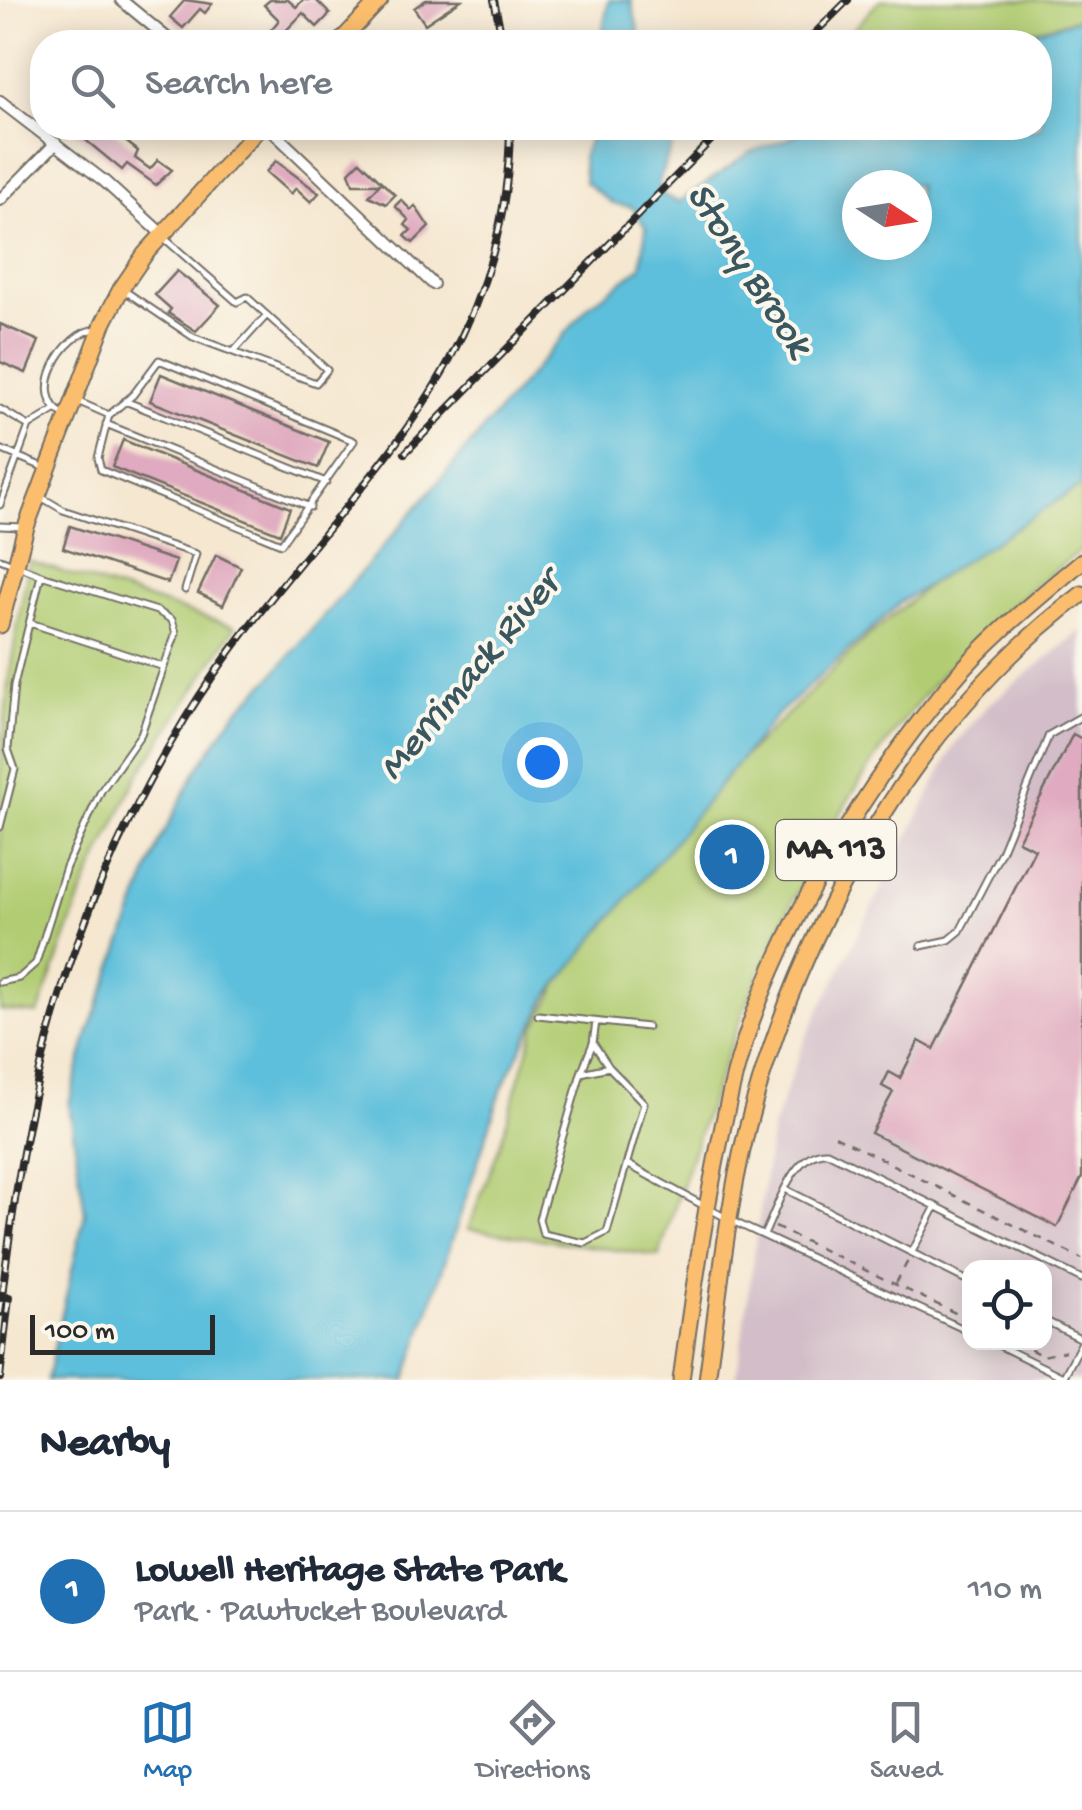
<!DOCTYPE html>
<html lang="en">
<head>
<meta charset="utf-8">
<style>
	:root { --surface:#fff; --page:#f6f6f7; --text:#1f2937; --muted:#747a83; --line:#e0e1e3; --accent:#1f6fb2 }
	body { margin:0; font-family:"Gochi Hand",sans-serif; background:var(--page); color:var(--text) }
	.controls { position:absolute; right:30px; bottom:30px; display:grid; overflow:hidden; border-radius:20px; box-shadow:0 5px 25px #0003 }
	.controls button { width:90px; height:90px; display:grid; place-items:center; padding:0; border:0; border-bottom:2px solid var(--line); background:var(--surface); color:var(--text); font:50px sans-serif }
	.compass { position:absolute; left:842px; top:170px; width:90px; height:90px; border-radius:50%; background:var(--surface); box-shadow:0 5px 25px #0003; rotate:102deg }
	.scale { position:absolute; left:30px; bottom:25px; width:185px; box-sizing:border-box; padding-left:10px; border:5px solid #2b2b2b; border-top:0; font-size:28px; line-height:35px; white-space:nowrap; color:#2b2b2b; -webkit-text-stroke:8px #fbf7ec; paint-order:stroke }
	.you { position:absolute; left:542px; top:762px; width:35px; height:35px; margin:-25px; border:8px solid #fff; border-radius:50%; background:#1a73e8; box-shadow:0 0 0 15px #1a73e833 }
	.badge { display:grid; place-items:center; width:65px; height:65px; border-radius:50%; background:var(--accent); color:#fff; font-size:32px; font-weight:700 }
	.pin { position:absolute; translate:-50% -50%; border:5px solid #fff; box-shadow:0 2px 10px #0006 }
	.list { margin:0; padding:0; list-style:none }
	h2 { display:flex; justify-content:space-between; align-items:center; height:130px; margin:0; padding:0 40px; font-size:42px }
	h2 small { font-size:32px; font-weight:400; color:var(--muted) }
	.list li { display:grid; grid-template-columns:65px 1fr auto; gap:30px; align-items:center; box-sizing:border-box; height:160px; padding:0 40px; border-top:2px solid var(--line) }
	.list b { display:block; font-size:38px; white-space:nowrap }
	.list p { margin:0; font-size:32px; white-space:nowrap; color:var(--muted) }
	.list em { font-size:32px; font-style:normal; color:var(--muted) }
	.icon { flex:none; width:55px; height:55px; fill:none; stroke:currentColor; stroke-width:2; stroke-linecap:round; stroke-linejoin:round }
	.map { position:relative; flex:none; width:1082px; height:1380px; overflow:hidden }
	.search { position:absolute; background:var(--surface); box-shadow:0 5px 25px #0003; left:30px; right:30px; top:30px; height:110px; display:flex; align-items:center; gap:25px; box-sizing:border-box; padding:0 35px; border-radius:40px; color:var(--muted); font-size:38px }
	.sheet { height:290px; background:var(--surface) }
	nav { display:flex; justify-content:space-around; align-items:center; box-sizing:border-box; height:140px; border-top:2px solid var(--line); background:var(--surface); font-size:28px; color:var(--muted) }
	nav a { display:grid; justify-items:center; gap:5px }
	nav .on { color:var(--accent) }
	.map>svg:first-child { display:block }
	.industrial { fill:#d2bdc8; fill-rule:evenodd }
	.green { fill:#b1cc72; stroke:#6e7c4e; stroke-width:2.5 }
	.water { fill:#5dbfdb; stroke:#447583; stroke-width:2.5; fill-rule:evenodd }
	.building { fill:#e0abc0 }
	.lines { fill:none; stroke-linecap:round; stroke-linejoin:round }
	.lane-casing { stroke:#726d65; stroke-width:9 }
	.street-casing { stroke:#726d65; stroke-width:14 }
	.primary-casing { stroke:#726d65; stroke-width:19 }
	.path { stroke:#726d65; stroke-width:2.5; stroke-dasharray:8 8; stroke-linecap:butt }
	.lane { stroke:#fff; stroke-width:5 }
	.street { stroke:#fff; stroke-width:10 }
	.primary { stroke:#fbbe6e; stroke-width:15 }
	.rail-casing { stroke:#2b2b2b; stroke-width:8 }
	.rail { stroke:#fbf7ec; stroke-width:4; stroke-dasharray:11; stroke-linecap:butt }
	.labels { text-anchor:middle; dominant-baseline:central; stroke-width:8; stroke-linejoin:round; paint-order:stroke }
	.shield { fill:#fbf7ec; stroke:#696865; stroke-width:2.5 }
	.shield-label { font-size:35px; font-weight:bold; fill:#2b2b2b }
	.water-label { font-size:40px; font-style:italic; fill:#3a5760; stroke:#fbf7ec }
</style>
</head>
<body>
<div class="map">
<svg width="1082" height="1380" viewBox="0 0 1082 1380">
	<rect width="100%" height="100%" fill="#fbf7ec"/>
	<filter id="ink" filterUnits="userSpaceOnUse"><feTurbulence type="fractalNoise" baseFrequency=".01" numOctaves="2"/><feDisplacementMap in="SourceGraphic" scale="20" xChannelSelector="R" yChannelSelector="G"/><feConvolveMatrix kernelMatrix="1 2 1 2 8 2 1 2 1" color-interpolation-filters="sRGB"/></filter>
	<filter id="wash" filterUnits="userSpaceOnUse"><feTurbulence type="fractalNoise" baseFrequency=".0048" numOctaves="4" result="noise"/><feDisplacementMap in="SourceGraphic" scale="40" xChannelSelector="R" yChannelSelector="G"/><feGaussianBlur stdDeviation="2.25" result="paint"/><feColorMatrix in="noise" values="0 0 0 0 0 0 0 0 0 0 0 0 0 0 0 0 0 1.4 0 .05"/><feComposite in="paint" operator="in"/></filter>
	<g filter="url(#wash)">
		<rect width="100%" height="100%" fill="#f5e7d0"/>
		<path class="industrial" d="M1082,630V1380H736L772,1128L805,1039L955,744L988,705ZM970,1268H1044V1342H970Z"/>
		<path class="green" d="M880,0H1082V17L995,42H842Z
			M1082,472V550C836,723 746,982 659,1256L468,1229L499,1148L535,1027L582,942L739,761L866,638L929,585Z
			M29,561L235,627L137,777L83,891L38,1014L0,1010V776L9,676Z"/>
		<path class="water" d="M609,0H631L641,42H600Z
			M1082,18V485L901,602L776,716L548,996L502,1088L406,1380H47L85,1213L69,1104L87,1037L159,843L196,771L235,713L268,681L589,306L641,267L646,228L632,207L613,204L585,182L582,157L594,128H679L658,182L663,195L679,202L750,152L788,139L805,128H1040V42H997ZM857,185H917V245H857Z"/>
		<g id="blocks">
			<path class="building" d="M185,0L212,4L205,13L200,9L183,28L170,17Z
				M270,0H288L296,7L303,0H316L330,14L317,27L303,13L275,42H261L279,20L264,5Z
				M426,0H461L425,24L414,8Z
				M71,128H109L138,151L135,158L150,169L158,160L172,170L156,185L127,164L122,170Z
				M276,161L319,193L311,202L296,188L291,194L266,172Z
				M360,161L395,195L386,204L369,196L380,184H353L349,172Z
				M401,200L411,210L415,206L429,227L413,243L405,236L411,230L405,225L409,220L395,206Z
				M177,271L220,305L196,331L168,313L171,309L155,295Z
				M0,324L39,341L26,373L0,362Z
				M161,374L329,442L318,468L150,401Z
				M123,440L290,508L280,534L112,467Z
				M70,526L176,561L168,583L63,548Z
				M216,555L241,567L223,605L198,593Z
				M1073,734L1082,739V1177L1057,1227L871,1133L893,1092L882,1086L889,1072L900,1078L919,1041L934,1049L1035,849L1018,841Z"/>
		</g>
	</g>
	<g filter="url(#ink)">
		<use href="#blocks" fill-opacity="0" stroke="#726d65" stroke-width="2.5"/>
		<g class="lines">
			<g class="lane-casing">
				<path id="lane" d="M125,291L193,337L316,383L327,370L247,297L237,302L163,237
					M235,350L267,315
					M77,401L109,415L98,458L101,470L281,544L354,441L159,360L133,395L109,415
					M125,401L326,482
					M0,409L29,426L0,505
					M65,415C26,397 63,330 98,329
					M106,424L310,507
					M29,426L55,410
					M0,449L43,467
					M41,497L63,510L196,554L185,590
					M0,526L23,527
					M0,559L41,575
					M0,827L15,769L8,749L14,685L41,575L157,611L172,620L176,633L164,667L30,623
					M921,946L949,940L960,931L1001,852L1049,735L1082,716
					M0,982L19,978L36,963L66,867L101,791L141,734L164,667
					M538,1015L647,1027
					M593,1043L596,1022
					M609,1067L644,1103L607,1232L585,1243L543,1234L539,1219L581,1073Z
					M581,1073L593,1043L609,1067
					M627,1164L730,1220L970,1332
					M787,1190L970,1282
					M764,1235C777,1209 793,1150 827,1152L1082,1279
					M912,1252L936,1206
					M1044,1320L1082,1339
					M992,1342L1063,1377
					M1062,1380L1082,1342"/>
			</g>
			<g class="street-casing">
				<path id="street" d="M121,0L172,42
					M0,101L104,181L162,234
					M269,128L433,284
					M0,200L56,143"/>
			</g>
			<g class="primary-casing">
				<path id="primary" d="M340,42L380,0
					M0,625L26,527L103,324L121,289L145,254L259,128
					M681,1380C695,1277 710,1175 735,1074C769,945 863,787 949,685C988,638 1036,600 1082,561
					M707,1380C720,1288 728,1193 754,1103C808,912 922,714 1082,594"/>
			</g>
			<path class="path" d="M835,1136L1082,1259
				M775,1227L970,1320
				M896,1283L909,1259
				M1016,1342L1043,1356L1065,1351"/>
			<use href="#lane" class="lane"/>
			<use href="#street" class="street"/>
			<use href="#primary" class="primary"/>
			<g class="rail-casing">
				<path id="rail" d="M494,0L503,42
					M806,42L848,0
					M405,453L723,128
					M0,1313C26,1086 65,916 185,719C312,510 506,398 510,128
					M0,1378L9,1297"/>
			</g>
			<use href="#rail" class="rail"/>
		</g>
	</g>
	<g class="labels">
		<rect class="shield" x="776" y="820" width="120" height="60" rx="8"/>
		<g class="shield-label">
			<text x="836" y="850">MA 113</text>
		</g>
		<g class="water-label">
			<text transform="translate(747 271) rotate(57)">Stony Brook</text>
			<text transform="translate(471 677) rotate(-50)">Merrimack River</text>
		</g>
	</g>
</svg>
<div class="controls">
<button><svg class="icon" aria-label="locate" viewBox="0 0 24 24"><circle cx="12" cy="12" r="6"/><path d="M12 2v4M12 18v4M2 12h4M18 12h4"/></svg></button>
</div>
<svg class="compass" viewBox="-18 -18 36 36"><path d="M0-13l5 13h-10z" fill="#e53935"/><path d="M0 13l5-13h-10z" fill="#747a83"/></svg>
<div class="scale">100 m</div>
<div class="you"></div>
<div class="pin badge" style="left:732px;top:857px">1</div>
<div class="search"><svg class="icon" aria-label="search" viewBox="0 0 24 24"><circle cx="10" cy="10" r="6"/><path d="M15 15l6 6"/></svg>Search here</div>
</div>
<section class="sheet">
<h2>Nearby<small></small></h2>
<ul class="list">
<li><span class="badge">1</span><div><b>Lowell Heritage State Park</b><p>Park · Pawtucket Boulevard</p></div><em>110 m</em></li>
</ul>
</section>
<nav>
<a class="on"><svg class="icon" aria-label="map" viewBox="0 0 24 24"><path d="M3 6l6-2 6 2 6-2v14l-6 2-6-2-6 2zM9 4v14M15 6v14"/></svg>Map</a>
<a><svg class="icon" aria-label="directions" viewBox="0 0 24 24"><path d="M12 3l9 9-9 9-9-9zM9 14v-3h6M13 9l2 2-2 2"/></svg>Directions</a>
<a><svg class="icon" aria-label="saved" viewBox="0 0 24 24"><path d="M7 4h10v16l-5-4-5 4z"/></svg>Saved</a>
</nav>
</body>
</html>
